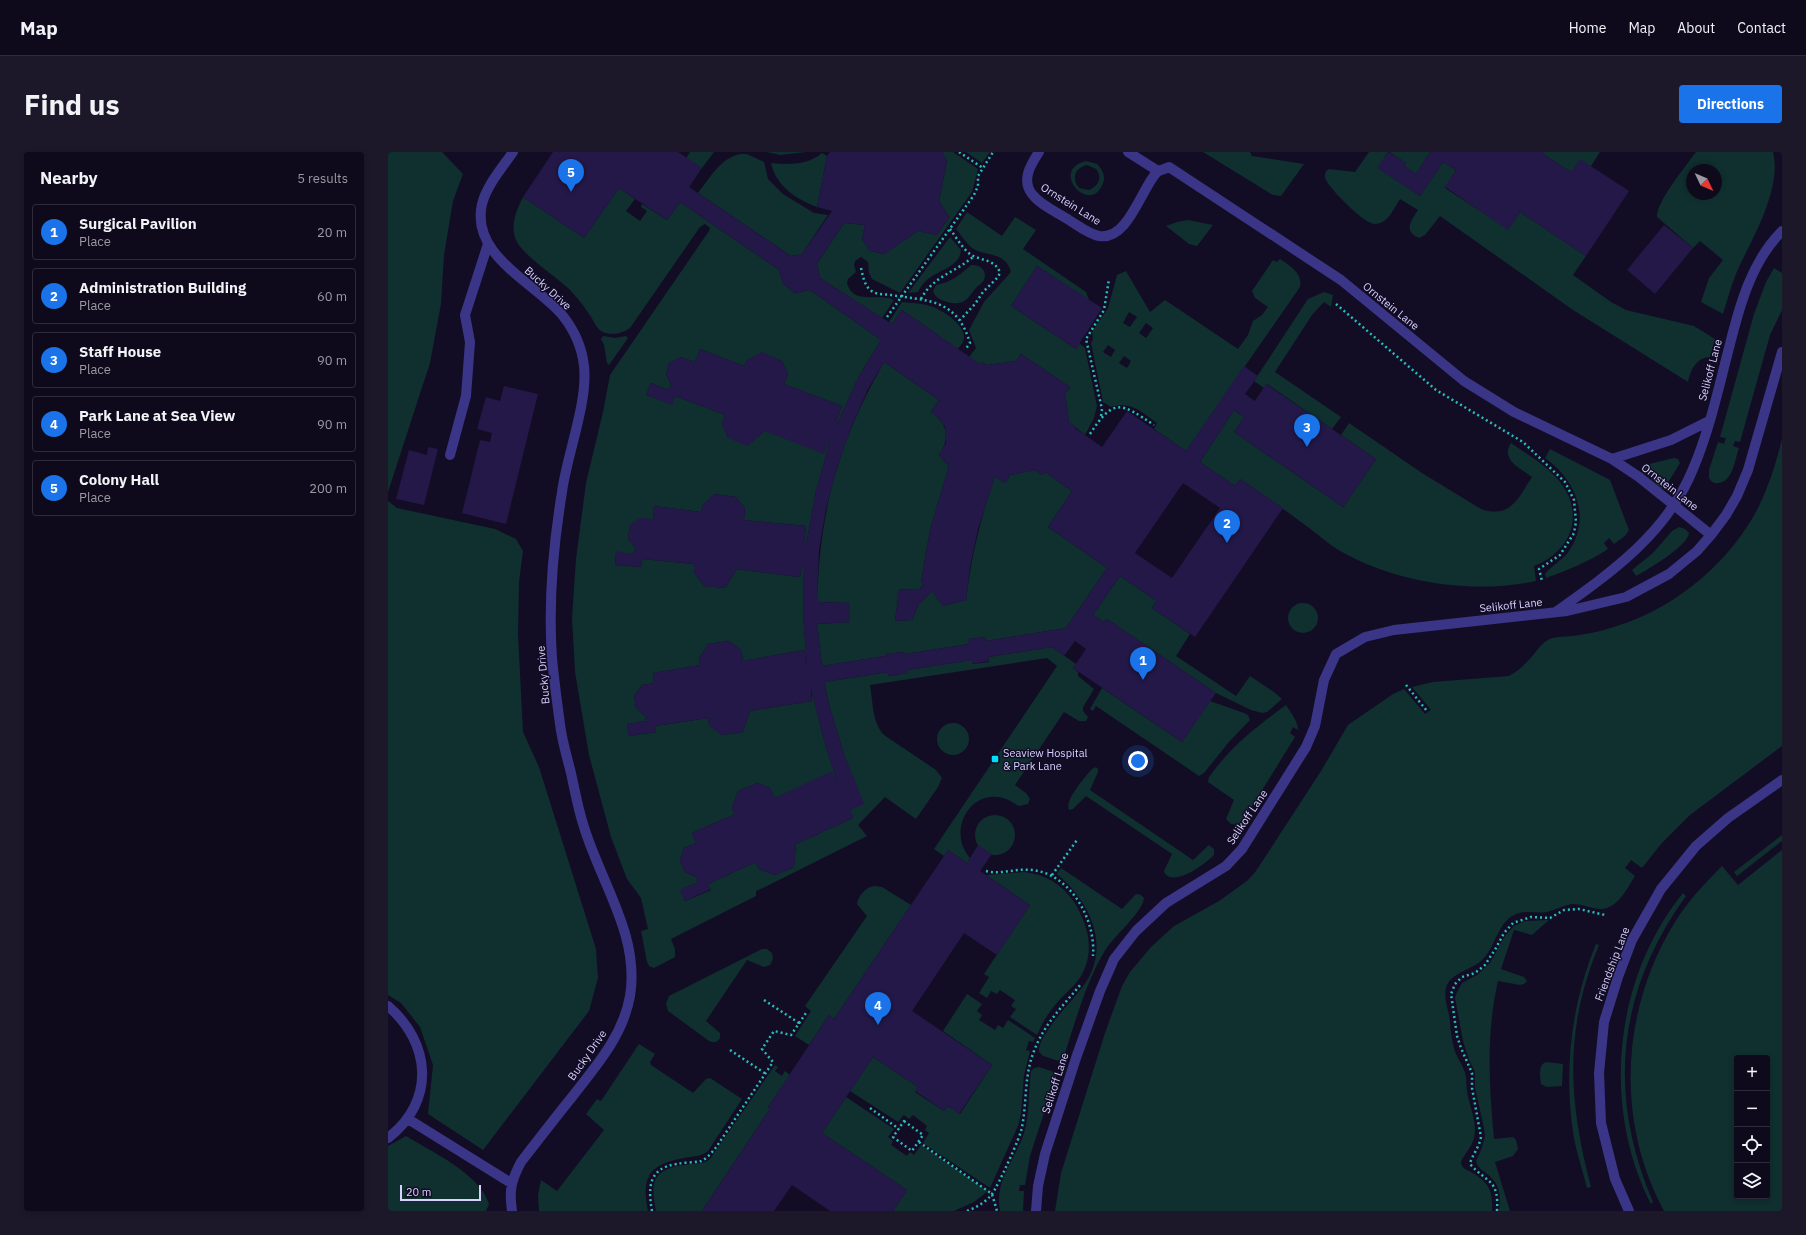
<!DOCTYPE html>
<html lang="en">
<head>
<meta charset="utf-8">
<style>
	:root { --surface:#0e0a1c; --page:#1c1829; --text:#f1f3f6; --muted:#9b9aa3; --line:#2e2b3b; --accent:#1a73e8 }
	body { margin:0; font-family:"IBM Plex Sans",sans-serif; background:var(--page); color:var(--text) }
	.controls { position:absolute; right:12px; bottom:12px; display:grid; overflow:hidden; border-radius:4px; box-shadow:0 2px 6px #0003 }
	.controls button { width:36px; height:36px; display:grid; place-items:center; padding:0; border:0; border-bottom:1px solid var(--line); background:var(--surface); color:var(--text); font:20px sans-serif }
	.compass { position:absolute; left:1298px; top:12px; width:36px; height:36px; border-radius:50%; background:var(--surface); box-shadow:0 2px 6px #0003; rotate:134deg }
	.scale { position:absolute; left:12px; bottom:10px; width:81px; box-sizing:border-box; padding-left:4px; border:2px solid #d8d1ff; border-top:0; font-size:11px; line-height:14px; white-space:nowrap; color:#d8d1ff; -webkit-text-stroke:3px #120d25; paint-order:stroke }
	.you { position:absolute; left:750px; top:609px; width:14px; height:14px; margin:-10px; border:3px solid #fff; border-radius:50%; background:#1a73e8; box-shadow:0 0 0 6px #1a73e833 }
	.badge { display:grid; place-items:center; width:26px; height:26px; border-radius:50%; background:var(--accent); color:#fff; font-size:13px; font-weight:700 }
	.pin { position:absolute; translate:-50% -33px; filter:drop-shadow(0 1px 2px #0008) }
	.pin::after { content:''; position:absolute; top:21px; width:14px; height:12px; background:inherit; clip-path:polygon(0 0,100% 0,50% 100%) }
	.list { margin:0; padding:0; list-style:none }
	h2 { display:flex; justify-content:space-between; align-items:center; height:52px; margin:0; padding:0 16px; font-size:17px }
	h2 small { font-size:13px; font-weight:400; color:var(--muted) }
	.list li { display:grid; grid-template-columns:26px 1fr auto; gap:12px; align-items:center; box-sizing:border-box; height:56px; margin:0 8px 8px; padding:0 8px; border:1px solid var(--line); border-radius:4px }
	.list b { display:block; font-size:15px; white-space:nowrap }
	.list p { margin:0; font-size:13px; white-space:nowrap; color:var(--muted) }
	.list em { font-size:13px; font-style:normal; color:var(--muted) }
	.icon { flex:none; width:22px; height:22px; fill:none; stroke:currentColor; stroke-width:2; stroke-linecap:round; stroke-linejoin:round }
	.map { position:relative; flex:none; width:1394px; height:1059px; overflow:hidden; border-radius:4px }
	header { display:flex; align-items:center; gap:24px; box-sizing:border-box; height:56px; padding:0 20px; background:var(--surface); border-bottom:1px solid var(--line) }
	header strong { font-size:19px }
	nav { display:flex; gap:22px; margin-inline-start:auto; font-size:14px }
	.intro { display:flex; align-items:center; justify-content:space-between; box-sizing:border-box; height:96px; padding:0 24px }
	h1 { margin:0; font-size:28px }
	.button { padding:10px 18px; border-radius:4px; background:var(--accent); color:#fff; font-size:14px; font-weight:700 }
	main { display:flex; gap:24px; padding:0 24px }
	aside { flex:1; background:var(--surface); border-radius:4px; box-shadow:0 2px 6px #0003 }
	.map>svg:first-child { display:block }
	.green { fill:#102f2f; fill-rule:evenodd }
	.building { fill:#231847; fill-rule:evenodd }
	.lines { fill:none; stroke-linecap:round; stroke-linejoin:round }
	.path { stroke:#27bdb8; stroke-width:2.5; stroke-dasharray:2 3; stroke-linecap:butt }
	.minor { stroke:#3b3587; stroke-width:10 }
	.poi-dot { fill:#00dcfc; stroke:#120d25; stroke-width:1.5 }
	.labels { text-anchor:middle; dominant-baseline:central; stroke-width:3; stroke-linejoin:round; paint-order:stroke }
	.street-label { font-size:11px; fill:#d8d1ff; stroke:#120d25 }
	.poi-label { font-size:11px; fill:#d8d1ff; stroke:#120d25; text-anchor:start }
</style>
</head>
<body>
<header>
<strong>Map</strong>
<nav><a>Home</a><a>Map</a><a>About</a><a>Contact</a></nav>
</header>
<div class="intro"><h1>Find us</h1><a class="button">Directions</a></div>
<main>
<aside>
<h2>Nearby<small>5 results</small></h2>
<ul class="list">
<li><span class="badge">1</span><div><b>Surgical Pavilion</b><p>Place</p></div><em>20 m</em></li>
<li><span class="badge">2</span><div><b>Administration Building</b><p>Place</p></div><em>60 m</em></li>
<li><span class="badge">3</span><div><b>Staff House</b><p>Place</p></div><em>90 m</em></li>
<li><span class="badge">4</span><div><b>Park Lane at Sea View</b><p>Place</p></div><em>90 m</em></li>
<li><span class="badge">5</span><div><b>Colony Hall</b><p>Place</p></div><em>200 m</em></li>
</ul>
</aside>
<div class="map">
<svg width="1394" height="1059" viewBox="0 0 1394 1059">
	<rect width="100%" height="100%" fill="#120d25"/>
	<path class="green" d="M0,0H54L75,22L65,49L56,103L53,152L42,211L0,340Z
		M302,0H326L314,16L298,6Z
		M379,0H418L392,3Z
		M554,0H565L590,17L584,40L512,141L484,127L481,121L480,110L473,105L467,109L466,113L468,120L460,127L459,131C465,154 491,140 506,148L494,166L432,126L429,112L456,71L477,73L474,87L482,99L496,102L530,79L549,83L561,65L551,49L559,9Z
		M578,0H602L594,11Z
		M815,0H862L864,4L916,12L893,44L885,43Z
		M981,0H1000L990,16L1032,44L1055,10L1068,18L1057,36L1120,77L1132,60L1198,104L1185,123L1223,150L1238,158L1306,174L1327,187L1322,205C1308,206 1303,217 1300,230L1185,158L1052,64L1037,83L1031,86C1015,79 1023,69 1030,58L1012,47C1006,56 1000,72 987,72C977,73 942,37 938,28C936,24 937,22 938,19L941,17L967,20Z
		M1001,0H1042L1028,22L1016,14L1018,11Z
		M1156,0H1212L1203,14L1183,20L1155,2Z
		M1308,0H1385C1394,35 1366,84 1351,115C1344,130 1340,146 1335,162L1313,150L1321,126L1335,108L1312,89L1305,96L1269,65C1268,50 1298,14 1308,0ZM1304,18H1328V42H1304Z
		M434,1L439,4L429,55C408,47 388,34 383,11C401,13 420,13 434,1Z
		M353,2H359L376,10L380,27L395,42L426,61L440,63L414,102L403,104L310,41C322,26 333,5 353,2Z
		M698,9L709,12C714,17 718,24 715,31C703,65 660,18 698,9ZM699,13L708,17C715,26 710,34 701,38L691,36C683,26 687,16 699,13Z
		M231,36L247,47L238,59L252,69L259,59L253,55L254,52L279,68L292,50L391,118L395,132L407,141L422,138L493,188L471,224L450,270L448,269L454,254L396,232L400,222L394,209L374,201L359,208L356,214L312,197L307,210L293,205L281,211L278,222L283,233L281,238L263,231L258,243L284,252L287,244L337,263L334,271L340,286L377,279L442,289L428,339L418,393H416L418,374L356,368L357,356L348,345L327,342L314,354L313,360L266,354L265,367L242,373L240,387L247,395L246,402L228,400L227,413L253,415L254,407L306,412V420L316,434L337,436L349,417L412,425L414,413L416,414L415,462L419,514L416,498L355,509L353,498L341,489L320,492L311,507L312,513L265,521L266,531L254,533L246,544L248,556L257,564L258,569L239,572L241,584L268,580L267,574L320,566L321,573L334,583L355,580L362,559L424,549V540L435,585L450,632L387,646L382,636L369,631L350,639L344,656L347,662L304,681L308,691L296,696L292,709L297,720L308,725L310,730L293,738L297,749L323,738L320,732L368,710L371,717L387,723L406,715L408,692L465,666L462,658L455,599L442,556L436,530L500,520L501,524L519,521V518L584,508V512L601,510L600,505L664,495L688,512L685,516L690,520V524L706,537L695,555V559L700,565L698,569H691L676,560L627,633L638,641L642,647L640,652L631,654C626,651 620,647 615,646C581,637 559,680 582,706L579,711L560,698L556,704L546,697L669,514L659,506L482,533C485,550 484,570 496,583L548,618L554,626L550,635L528,667L497,645L470,673L479,684L375,736L368,739V744L283,787L287,797V805L266,816L261,814L259,810L253,779L260,777L253,746L239,727L223,685L201,603L187,520L184,466L188,407L198,331L215,260L222,223L321,79L322,76L317,72L312,75L242,176C234,182 222,184 213,179C208,176 205,167 201,162C195,153 189,145 182,138C169,125 135,104 128,88C122,73 128,59 135,45L196,86Z
		M579,60L614,84L627,65L648,78L635,97L698,140L701,148L649,114L623,154L688,197L691,191L697,196L709,254L706,266L697,283L681,270L677,242L682,235L633,202L628,209L599,213L594,210L592,212L581,205L588,196L581,178L596,150L623,120C618,99 597,105 584,96C578,91 573,83 568,77Z
		M800,68L825,73L809,94L801,92L778,74L789,70Z
		M562,85L573,98C572,115 550,118 539,128C535,131 532,136 530,140L520,141Z
		M892,107C902,114 915,121 912,135L798,299L766,277L769,271C753,260 744,249 723,255L715,250L703,191L705,187L704,180L720,156L729,123L738,119L762,160L777,148L850,197L860,183L865,169L874,163L880,155L867,146L864,139L885,108L889,110ZM741,160L749,165L742,175L735,171ZM758,171L765,176L758,186L751,181ZM720,193L727,198L723,205L715,200ZM736,204L743,209L739,216L731,211Z
		M583,113C591,112 600,118 596,128C594,132 590,133 587,137C578,149 574,155 556,149C551,147 547,145 545,139L548,133C565,129 569,125 583,113Z
		M1386,116L1394,121V158L1382,183L1352,290L1347,289L1345,294L1351,296C1347,307 1345,329 1331,331C1326,332 1323,330 1321,326V318L1330,290L1336,292L1338,286L1332,285L1366,162L1378,130Z
		M936,140L945,143L943,155L936,150L924,163L887,220L953,265L944,277L879,232L876,236L866,229L920,147Z
		M514,150C523,151 533,151 542,154C553,157 577,172 576,186C576,190 572,194 570,197L514,158L504,172L501,170Z
		M215,184L227,186L238,184L240,186L221,213L219,211L216,193L213,187Z
		M496,210L551,248L543,260C560,270 562,288 551,303L561,314L542,378L533,430L536,431L531,438L511,437L507,469L524,468L531,452L544,439L555,454L578,448C583,405 593,365 607,324L617,331L622,323L647,318L654,323L657,320L684,339L660,375L719,416L678,476L598,489L597,485L581,487V492L517,502L516,500L497,502V504L434,514L429,472L462,470V451L429,450C432,357 450,291 496,210Z
		M846,258L856,265L846,280L955,355L988,307L953,283L961,271L1034,321L1093,357C1123,367 1130,346 1144,325C1132,316 1112,308 1123,291C1140,303 1163,316 1175,334C1197,367 1180,401 1146,414L1148,429C1088,442 1011,432 956,401C942,394 930,382 917,373C896,357 874,342 852,327L847,334L812,310Z
		M1394,287V594L1302,663L1273,692L1254,716L1243,708L1237,716L1247,724C1239,737 1229,758 1211,757C1202,756 1194,752 1185,752C1175,753 1168,758 1159,760C1148,762 1136,757 1126,763C1109,772 1108,794 1095,807C1086,817 1065,820 1059,833C1055,842 1059,854 1061,863C1063,875 1063,890 1068,902C1070,907 1074,912 1076,918C1079,925 1078,931 1079,939C1081,954 1090,971 1086,986C1084,995 1076,1002 1073,1010C1074,1017 1078,1017 1083,1020C1101,1031 1105,1038 1104,1059H667L673,1021L717,881L734,834L742,820L763,795L786,774L831,749L859,729L868,719L933,619L960,573L1005,542L1016,537L1037,562L1043,558L1024,535L1045,530L1121,524C1128,520 1133,516 1138,511C1147,503 1152,490 1164,486C1173,484 1182,485 1191,483C1207,481 1223,476 1238,471C1293,451 1343,408 1370,356C1381,334 1388,311 1394,287Z
		M1162,297L1222,328L1241,378L1237,384L1226,392L1221,386L1216,391L1220,397C1200,410 1180,418 1158,426L1157,422C1164,413 1175,408 1181,399C1204,365 1187,327 1157,306Z
		M1286,306L1290,307L1292,311L1276,337L1272,336L1254,318L1257,313Z
		M0,349L9,356L107,377L128,387L135,399L131,430L130,482L135,580L151,615L208,797L210,826L201,859L95,998L40,962L45,913L32,875L13,851L0,843Z
		M1291,375L1297,377L1301,381C1300,394 1259,418 1248,424L1244,418L1265,401L1284,379Z
		M732,424L769,449L764,456L802,482L788,504L848,544L862,524L886,540L894,547L879,560L874,561L863,558L828,541L719,467L716,470L705,463Z
		M900 466a15 15 0 1 1 30 0a15 15 0 1 1-30 0Z
		M714,536L794,590L822,549L856,561L860,563L862,568L840,591L816,621L811,624L708,554L705,559L702,557Z
		M898,553C903,561 910,569 910,578L905,575L902,581L907,585L855,669L850,673L843,672L838,667L846,648L820,630L821,625C844,593 867,576 898,553Z
		M549 587a16 16 0 1 1 32 0a16 16 0 1 1-32 0Z
		M708,615L710,617V620L702,638L805,708L821,693L826,697V703C817,712 788,734 777,722L776,719L784,702L698,644L685,657L681,658C676,648 698,624 704,617Z
		M587 683a20 20 0 1 1 40 0a20 20 0 1 1-40 0Z
		M1394,683V689L1349,724L1346,720Z
		M1394,698V1059H1276C1227,968 1233,857 1287,770C1300,749 1317,731 1334,714L1350,733ZM1349,906H1379V1044H1349Z
		M673,716L734,757L748,742L753,743L756,746C755,760 726,784 718,797C698,828 686,875 674,910L655,904L651,900C650,893 656,884 660,878C671,860 687,847 698,830C723,791 700,748 669,722Z
		M636,720C657,722 674,732 686,750C701,774 708,802 691,827C685,836 675,843 668,852C660,861 654,872 649,883L622,865L628,857L623,854L627,848L612,838L609,842L603,839L599,846L591,841L601,825L596,822L642,753L598,723Z
		M486,734L494,735L523,753L446,867L441,863L421,893L407,884L423,859L417,854L479,764L469,752C470,744 478,735 486,734Z
		M1295,741L1298,744C1229,839 1219,943 1265,1050L1263,1052C1213,954 1226,826 1295,741Z
		M1161,768L1144,783L1126,778L1113,817L1136,825L1139,829L1136,832L1132,833L1110,829C1098,881 1101,934 1106,987L1125,985L1128,988L1130,997L1125,1004L1107,1010L1122,1059H1111C1113,1043 1112,1031 1098,1021C1094,1018 1089,1015 1088,1009L1093,998L1097,985L1096,976L1087,936V920L1081,908L1075,889L1067,846L1069,840L1074,831L1089,823L1102,811L1117,784L1126,774L1137,769Z
		M1208,792L1211,793C1176,878 1180,947 1203,1035L1199,1036C1195,1019 1189,1003 1186,986C1175,920 1183,853 1208,792Z
		M374,797H379L384,801L385,807L382,813L376,815L359,808L318,869L332,881V886C329,891 326,891 321,889L280,859L278,852L281,844Z
		M579,842L594,852L589,859L594,863L591,868L607,878L610,873L615,876L620,868L647,886L645,890L641,889L638,898L642,899L636,923L633,962L630,974L602,1036L535,991L541,981L537,978L539,974L525,963L521,967L516,963L510,970L462,939L485,905L530,935L527,940L556,959L560,954L572,962L604,913L555,879Z
		M251,892L267,902L262,910L263,913L305,941L318,927L322,926L354,947L320,999C313,1005 305,1004 296,1006C261,1012 253,1025 260,1059H151L150,1043L153,1028L169,1039L216,978L198,962L209,947L213,949Z
		M1158,910L1175,912L1174,934L1159,935L1153,932C1152,924 1150,913 1158,910Z
		M387,913L390,915L387,919L394,924L397,919L402,923L380,955L382,957L314,1059H268C262,1032 264,1017 296,1013C306,1011 314,1013 322,1007Z
		M651,915L669,921L642,1004L637,1033H632L631,1039H636L635,1059H612C606,1028 627,1009 636,981C642,961 640,940 643,919L646,916Z
		M458,945L506,977L500,985L505,989L503,993L519,1004L522,1000L526,1003L533,993L600,1039L586,1050L566,1059H505L519,1038L434,981Z
		M18,984C44,1000 92,1022 101,1052L98,1059H0V994Z"/>
	<path class="building" d="M165,0H290L314,16L301,35L403,104L414,102L444,59L429,55L439,4L442,0H554L559,9L551,49L561,65L549,83L530,79L497,102L482,99L474,87L477,73L456,71L429,112L432,126L504,172L514,158L592,212L594,210L599,213L628,209L633,202L682,235L677,242L681,270L688,275L687,276L714,295L739,259L798,299L856,214L870,224L857,242L867,249L878,232L988,307L955,355L846,280L856,265L846,258L812,310L847,334L852,327L895,356L807,485L764,456L769,449L732,424L705,463L716,470L719,467L828,541L794,590L685,516L698,497L687,489L676,504L664,495L600,505L601,509L584,512V508L519,518L520,521L500,524V520L436,530L442,556L455,599L476,652L462,658L465,666L408,692L406,715L387,723L371,717L368,710L320,732L323,737L297,749L292,738L310,730L308,725L297,720L292,709L296,696L308,691L304,681L347,662L344,656L350,639L369,631L382,636L387,646L444,619L450,632L435,585L423,537L424,549L362,559L355,580L334,583L321,573L320,566L267,574L268,580L241,584L239,572L258,569L257,564L248,556L246,544L254,533L266,531L265,521L312,513L311,507L320,492L341,489L353,498L355,509L416,498L419,514L415,462L416,414L414,413L412,425L349,417L337,436L316,434L306,420V412L254,407L253,415L227,413L228,399L246,402L247,395L240,387L242,373L252,366L265,367L266,354L313,360L314,354L327,342L348,345L357,356L356,368L418,374L416,393H418L428,339L442,289H441L436,302L377,279L360,294L340,286L334,271L337,263L287,244L284,253L258,243L263,231L281,238L283,233L278,222L281,211L293,205L307,210L312,197L356,214L359,208L374,200L394,209L400,222L396,232L454,254L448,269L450,270L471,224L493,188L422,138L407,141L395,132L391,118L292,50L279,68L231,36L196,86L135,45ZM496,210L551,248L543,260L551,266L557,275L558,291L551,303L561,314L542,378L533,430L536,431L535,433L531,438L511,437L507,469L524,468L531,452L544,439L555,454L578,448L582,415L590,377L607,324L617,331L622,323L647,318L654,323L657,320L684,339L660,375L719,416L678,476L598,489L597,485L580,487L581,492L517,502L516,500L497,502V504L434,514L429,472L462,470V451L429,450L431,398L438,357L449,315L463,276L480,237ZM795,331L832,356L784,426L747,401Z
		M1000,0L1018,11L1016,14L1028,22L1042,0H1156L1155,2L1183,20L1192,7L1241,39L1198,104L1132,60L1120,78L1057,35L1068,18L1055,10L1032,44L989,16Z
		M1276,73L1305,96L1267,142L1239,118Z
		M649,114L714,156L688,197L623,154Z
		M116,234L150,242L118,372L74,361L92,288L102,290L104,281L89,277L98,245L112,249Z
		M40,295L50,297L36,353L8,347L21,298L39,303Z
		M590,693L604,702L592,719L642,753L609,803L576,781L524,859L604,913L571,962L560,954L556,959L527,939L530,935L485,905L434,981L519,1038L505,1059H442L404,1033L386,1059H314L382,957L380,955L441,863L446,867L560,698L579,711Z"/>
	<g class="lines">
		<path class="path" d="M571,0L595,16
			M562,77C568,85 574,96 582,102C592,109 608,107 612,121L610,125L595,140L587,152L572,168
			M473,116C475,124 476,132 482,138C488,143 496,142 503,143C541,149 569,147 582,191L577,198
			M533,147C545,124 567,121 586,104
			M948,152L1048,238L1135,290L1177,330L1186,348L1188,370L1186,381L1172,403L1151,417L1154,429
			M499,165L586,43L590,34V24L605,0
			M713,264L714,257L698,187L716,158L721,127
			M702,282C726,245 733,251 766,273
			M1018,533L1039,559
			M598,719C613,723 628,716 644,718C683,722 708,768 705,804
			M664,723L689,688
			M376,848L411,871
			M342,898L378,922
			M482,956L511,977
			M516,969L535,983L524,999L505,985Z
			M531,990L604,1042L609,1059
			M264,1059C260,1036 260,1016 289,1012C296,1010 306,1011 313,1009C320,1006 325,999 329,994L385,910L374,897L386,879L403,883L418,861
			M579,1059C589,1055 598,1050 604,1042C610,1034 633,984 634,975C639,950 636,924 646,899C656,872 675,854 693,832
			M1109,1059C1111,1027 1100,1032 1082,1012C1083,1005 1091,996 1093,985L1084,936V921L1073,896L1069,884L1063,842L1067,832L1074,825L1087,821L1097,813L1108,796L1116,781L1125,771L1143,765L1162,766L1176,758L1191,757L1217,763"/>
		<path class="minor" d="M651,0C643,12 633,28 644,42C653,54 671,61 684,70C692,75 701,82 711,84C740,89 753,37 769,20C772,18 777,17 781,15L953,128L1076,229L1126,260L1224,307L1251,325L1323,383
			M740,0L770,19
			M62,303L78,244L82,190L77,163L100,92
			M1224,307L1283,288L1321,269
			M1169,459C1224,420 1279,381 1305,317C1322,277 1331,234 1342,192C1352,152 1364,109 1394,79
			M0,854C43,891 48,949 0,986
			M20,967L123,1031
			M124,1059C121,1038 123,1029 133,1010C150,988 167,966 184,945C208,914 235,884 242,844C252,784 213,731 196,675C190,657 187,639 183,621C179,605 174,589 172,572C169,550 166,528 164,506C160,450 165,395 174,340C179,302 200,251 196,214C194,196 186,178 175,164C148,131 82,104 94,52C99,33 114,16 125,0
			M648,1059L650,1034L657,1002L688,906L712,839L726,807L748,779L778,751L838,714L854,697L918,595L927,574L936,528L948,502L977,485L1006,478L1179,459L1238,445L1281,422L1309,399L1323,383L1338,363L1349,344L1360,318L1394,200
			M1241,1059L1227,1027L1213,971L1211,921L1216,870L1230,825L1244,788L1273,737L1308,694L1340,666L1394,628"/>
	</g>
	<rect class="poi-dot" x="603" y="603" width="8" height="8" rx="2"/>
	<g class="labels">
		<g class="street-label">
			<text transform="translate(683 52) rotate(32)">Ornstein Lane</text>
			<text transform="translate(160 136) rotate(42)">Bucky Drive</text>
			<text transform="translate(1003 154) rotate(39)">Ornstein Lane</text>
			<text transform="translate(1322 218) rotate(-75)">Selikoff Lane</text>
			<text transform="translate(1282 335) rotate(38)">Ornstein Lane</text>
			<text transform="translate(1123 453) rotate(-6)">Selikoff Lane</text>
			<text transform="translate(155 523) rotate(-95)">Bucky Drive</text>
			<text transform="translate(859 665) rotate(-56)">Selikoff Lane</text>
			<text transform="translate(1224 812) rotate(-69)">Friendship Lane</text>
			<text transform="translate(199 903) rotate(-55)">Bucky Drive</text>
			<text transform="translate(667 931) rotate(-72)">Selikoff Lane</text>
		</g>
		<g class="poi-label">
			<text x="615" y="601">Seaview Hospital<tspan x="615" dy="13">&amp; Park Lane</tspan></text>
		</g>
	</g>
</svg>
<div class="controls">
<button>+</button>
<button>−</button>
<button><svg class="icon" aria-label="locate" viewBox="0 0 24 24"><circle cx="12" cy="12" r="6"/><path d="M12 2v4M12 18v4M2 12h4M18 12h4"/></svg></button>
<button><svg class="icon" aria-label="layers" viewBox="0 0 24 24"><path d="M12 4l9 5-9 5-9-5zM3 14l9 5 9-5"/></svg></button>
</div>
<svg class="compass" viewBox="-18 -18 36 36"><path d="M0-13l5 13h-10z" fill="#e53935"/><path d="M0 13l5-13h-10z" fill="#9b9aa3"/></svg>
<div class="scale">20 m</div>
<div class="you"></div>
<div class="pin badge" style="left:755px;top:528px">1</div>
<div class="pin badge" style="left:839px;top:391px">2</div>
<div class="pin badge" style="left:919px;top:295px">3</div>
<div class="pin badge" style="left:490px;top:873px">4</div>
<div class="pin badge" style="left:183px;top:40px">5</div>
</div>
</main>
</body>
</html>
